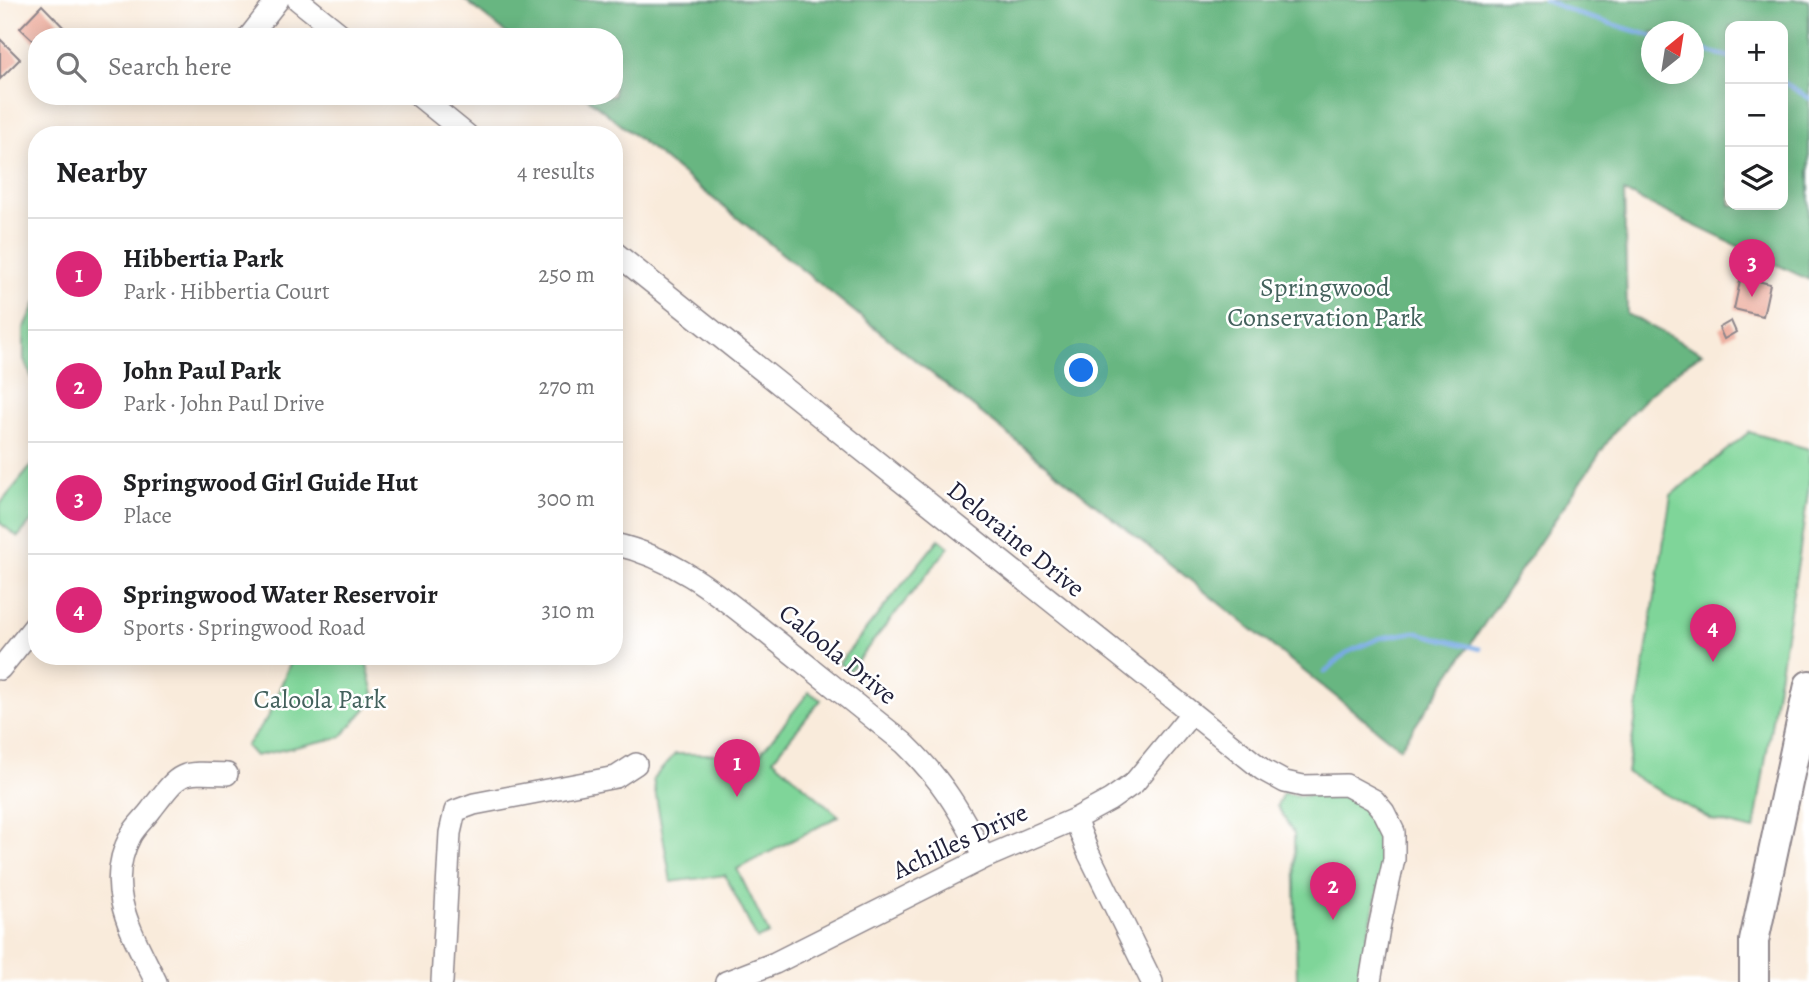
<!DOCTYPE html>
<html lang="en">
<head>
<meta charset="utf-8">
<style>
	:root { --surface:#fff; --page:#f2f2f2; --text:#202124; --muted:#757577; --line:#e0e0e0; --accent:#db2777 }
	body { margin:0; font-family:Alegreya,serif; background:var(--page); color:var(--text) }
	.controls { position:absolute; right:21px; top:21px; display:grid; overflow:hidden; border-radius:14px; box-shadow:0 4px 18px #0003 }
	.controls button { width:63px; height:63px; display:grid; place-items:center; padding:0; border:0; border-bottom:2px solid var(--line); background:var(--surface); color:var(--text); font:35px sans-serif }
	.compass { position:absolute; left:1641px; top:21px; width:63px; height:63px; border-radius:50%; background:var(--surface); box-shadow:0 4px 18px #0003; rotate:30deg }
	.you { position:absolute; left:1082px; top:371px; width:24px; height:24px; margin:-18px; border:5px solid #fff; border-radius:50%; background:#1a73e8; box-shadow:0 0 0 10px #1a73e833 }
	.badge { display:grid; place-items:center; width:46px; height:46px; border-radius:50%; background:var(--accent); color:#fff; font-size:23px; font-weight:700 }
	.pin { position:absolute; translate:-50% -58px; filter:drop-shadow(0 2px 4px #0008) }
	.pin::after { content:''; position:absolute; top:37px; width:24px; height:21px; background:inherit; clip-path:polygon(0 0,100% 0,50% 100%) }
	.list { margin:0; padding:0; list-style:none }
	h2 { display:flex; justify-content:space-between; align-items:center; height:91px; margin:0; padding:0 28px; font-size:30px }
	h2 small { font-size:23px; font-weight:400; color:var(--muted) }
	.list li { display:grid; grid-template-columns:46px 1fr auto; gap:21px; align-items:center; box-sizing:border-box; height:112px; padding:0 28px; border-top:2px solid var(--line) }
	.list b { display:block; font-size:26px; white-space:nowrap }
	.list p { margin:0; font-size:23px; white-space:nowrap; color:var(--muted) }
	.list em { font-size:23px; font-style:normal; color:var(--muted) }
	.icon { flex:none; width:38px; height:38px; fill:none; stroke:currentColor; stroke-width:2; stroke-linecap:round; stroke-linejoin:round }
	.map { position:relative; flex:none; width:1809px; height:982px; overflow:hidden }
	.search { position:absolute; background:var(--surface); box-shadow:0 4px 18px #0003; left:28px; top:28px; width:595px; height:77px; display:flex; align-items:center; gap:18px; box-sizing:border-box; padding:0 24px; border-radius:28px; color:var(--muted); font-size:26px }
	.panel { position:absolute; background:var(--surface); box-shadow:0 4px 18px #0003; left:28px; top:126px; width:595px; height:539px; border-radius:28px }
	.map>svg:first-child { display:block }
	.green { fill:#7fd599; stroke:#507c6a; stroke-width:2 }
	.forest { fill:#67b681; stroke:#446c5e; stroke-width:2; fill-rule:evenodd }
	.lines { fill:none; stroke-linecap:round; stroke-linejoin:round }
	.stream { stroke:#78aae4; stroke-width:4.5 }
	.building { fill:#edad9e }
	.minor-casing { stroke:#8e868b; stroke-width:24 }
	.major-casing { stroke:#8e868b; stroke-width:32 }
	.minor { stroke:#fff; stroke-width:21 }
	.major { stroke:#fff; stroke-width:28 }
	.labels { text-anchor:middle; dominant-baseline:central; stroke-width:5; stroke-linejoin:round; paint-order:stroke }
	.park-label { font-size:26px; fill:#43615c; stroke:#fff }
	.street-label { font-size:26px; fill:#22223b; stroke:#fff }
</style>
</head>
<body>
<div class="map">
<svg width="1809" height="982" viewBox="0 0 1809 982">
	<rect width="100%" height="100%" fill="#fff"/>
	<filter id="ink" filterUnits="userSpaceOnUse"><feTurbulence type="fractalNoise" baseFrequency=".0143" numOctaves="2"/><feDisplacementMap in="SourceGraphic" scale="14" xChannelSelector="R" yChannelSelector="G"/><feConvolveMatrix kernelMatrix="1 2 1 2 8 2 1 2 1" color-interpolation-filters="sRGB"/></filter>
	<filter id="wash" filterUnits="userSpaceOnUse"><feTurbulence type="fractalNoise" baseFrequency=".00686" numOctaves="4" result="noise"/><feDisplacementMap in="SourceGraphic" scale="28" xChannelSelector="R" yChannelSelector="G"/><feGaussianBlur stdDeviation="1.57" result="paint"/><feColorMatrix in="noise" values="0 0 0 0 0 0 0 0 0 0 0 0 0 0 0 0 0 1.4 0 .05"/><feComposite in="paint" operator="in"/></filter>
	<g filter="url(#wash)">
		<rect width="100%" height="100%" fill="#f9ebdb"/>
		<path class="green" d="M37,301V389L24,359V329Z
			M1749,432L1809,449V485L1800,550L1754,830L1712,820L1627,773L1671,495Z
			M37,459V515L18,537L0,523V504Z
			M939,539L949,547L849,671L839,663Z
			M293,656H365L375,698L341,737L255,756L246,746L268,717Z
			M809,692L821,700L773,759L839,816L737,869L769,934L757,939L725,875L671,882L653,779L675,754H760Z
			M1283,793L1300,796L1329,794L1347,798L1364,807L1381,829L1385,860L1357,982H1297L1294,834L1277,806Z"/>
		<path class="forest" d="M465,0H1809V280L1624,192L1627,314L1702,353C1665,378 1641,400 1613,434L1400,748L585,96H614V37H511ZM1730,26H1783V205H1730ZM1652,32H1694V74H1652Z"/>
		<g class="lines">
			<path class="stream" d="M1544,0L1581,15L1652,36
				M1694,48L1730,57
				M1783,82L1809,98
				M1325,672L1346,653L1380,638L1414,632L1480,649"/>
		</g>
		<g id="blocks">
			<path class="building" d="M42,5L73,37H37V44L20,28Z
				M0,39L20,59L0,79Z
				M1741,277L1770,284L1763,316L1734,309Z
				M1731,321L1736,332L1724,339L1719,328Z"/>
		</g>
	</g>
	<g filter="url(#ink)">
		<use href="#blocks" fill-opacity="0" stroke="#8e868b" stroke-width="2"/>
		<g class="lines">
			<g class="minor-casing">
				<path id="minor" d="M298,0L344,37
					M249,37L278,0
					M419,96L467,135
					M614,252L1263,770L1285,782L1303,786L1346,785L1374,800L1384,812L1394,832V859L1379,928L1370,982
					M614,544C681,559 726,601 778,642C820,676 862,709 904,743C942,780 960,810 984,858
					M0,669L37,623
					M1075,819L1088,852L1152,982
					M156,982C133,934 102,888 131,835C136,826 145,818 151,810C181,771 178,772 227,774
					M442,982L450,833L455,811L474,804L616,777L636,764
					M726,982L775,963L984,858L1075,819L1110,800L1134,783L1191,714"/>
			</g>
			<g class="major-casing">
				<path id="major" d="M1754,982V941L1809,685"/>
			</g>
			<use href="#minor" class="minor"/>
			<use href="#major" class="major"/>
		</g>
	</g>
	<g class="labels">
		<g class="park-label">
			<text x="1325" y="287">Springwood<tspan x="1325" dy="30">Conservation Park</tspan></text>
			<text x="320" y="699">Caloola Park</text>
		</g>
		<g class="street-label">
			<text transform="translate(1016 539) rotate(39)">Deloraine Drive</text>
			<text transform="translate(838 654) rotate(39)">Caloola Drive</text>
			<text transform="translate(960 841) rotate(-25)">Achilles Drive</text>
		</g>
	</g>
</svg>
<div class="controls">
<button>+</button>
<button>−</button>
<button><svg class="icon" aria-label="layers" viewBox="0 0 24 24"><path d="M12 4l9 5-9 5-9-5zM3 14l9 5 9-5"/></svg></button>
</div>
<svg class="compass" viewBox="-18 -18 36 36"><path d="M0-13l5 13h-10z" fill="#e53935"/><path d="M0 13l5-13h-10z" fill="#757577"/></svg>
<div class="you"></div>
<div class="pin badge" style="left:737px;top:797px">1</div>
<div class="pin badge" style="left:1333px;top:920px">2</div>
<div class="pin badge" style="left:1752px;top:297px">3</div>
<div class="pin badge" style="left:1713px;top:662px">4</div>
<div class="search"><svg class="icon" aria-label="search" viewBox="0 0 24 24"><circle cx="10" cy="10" r="6"/><path d="M15 15l6 6"/></svg>Search here</div>
<section class="panel">
<h2>Nearby<small>4 results</small></h2>
<ul class="list">
<li><span class="badge">1</span><div><b>Hibbertia Park</b><p>Park · Hibbertia Court</p></div><em>250 m</em></li>
<li><span class="badge">2</span><div><b>John Paul Park</b><p>Park · John Paul Drive</p></div><em>270 m</em></li>
<li><span class="badge">3</span><div><b>Springwood Girl Guide Hut</b><p>Place</p></div><em>300 m</em></li>
<li><span class="badge">4</span><div><b>Springwood Water Reservoir</b><p>Sports · Springwood Road</p></div><em>310 m</em></li>
</ul>
</section>
</div>
</body>
</html>
